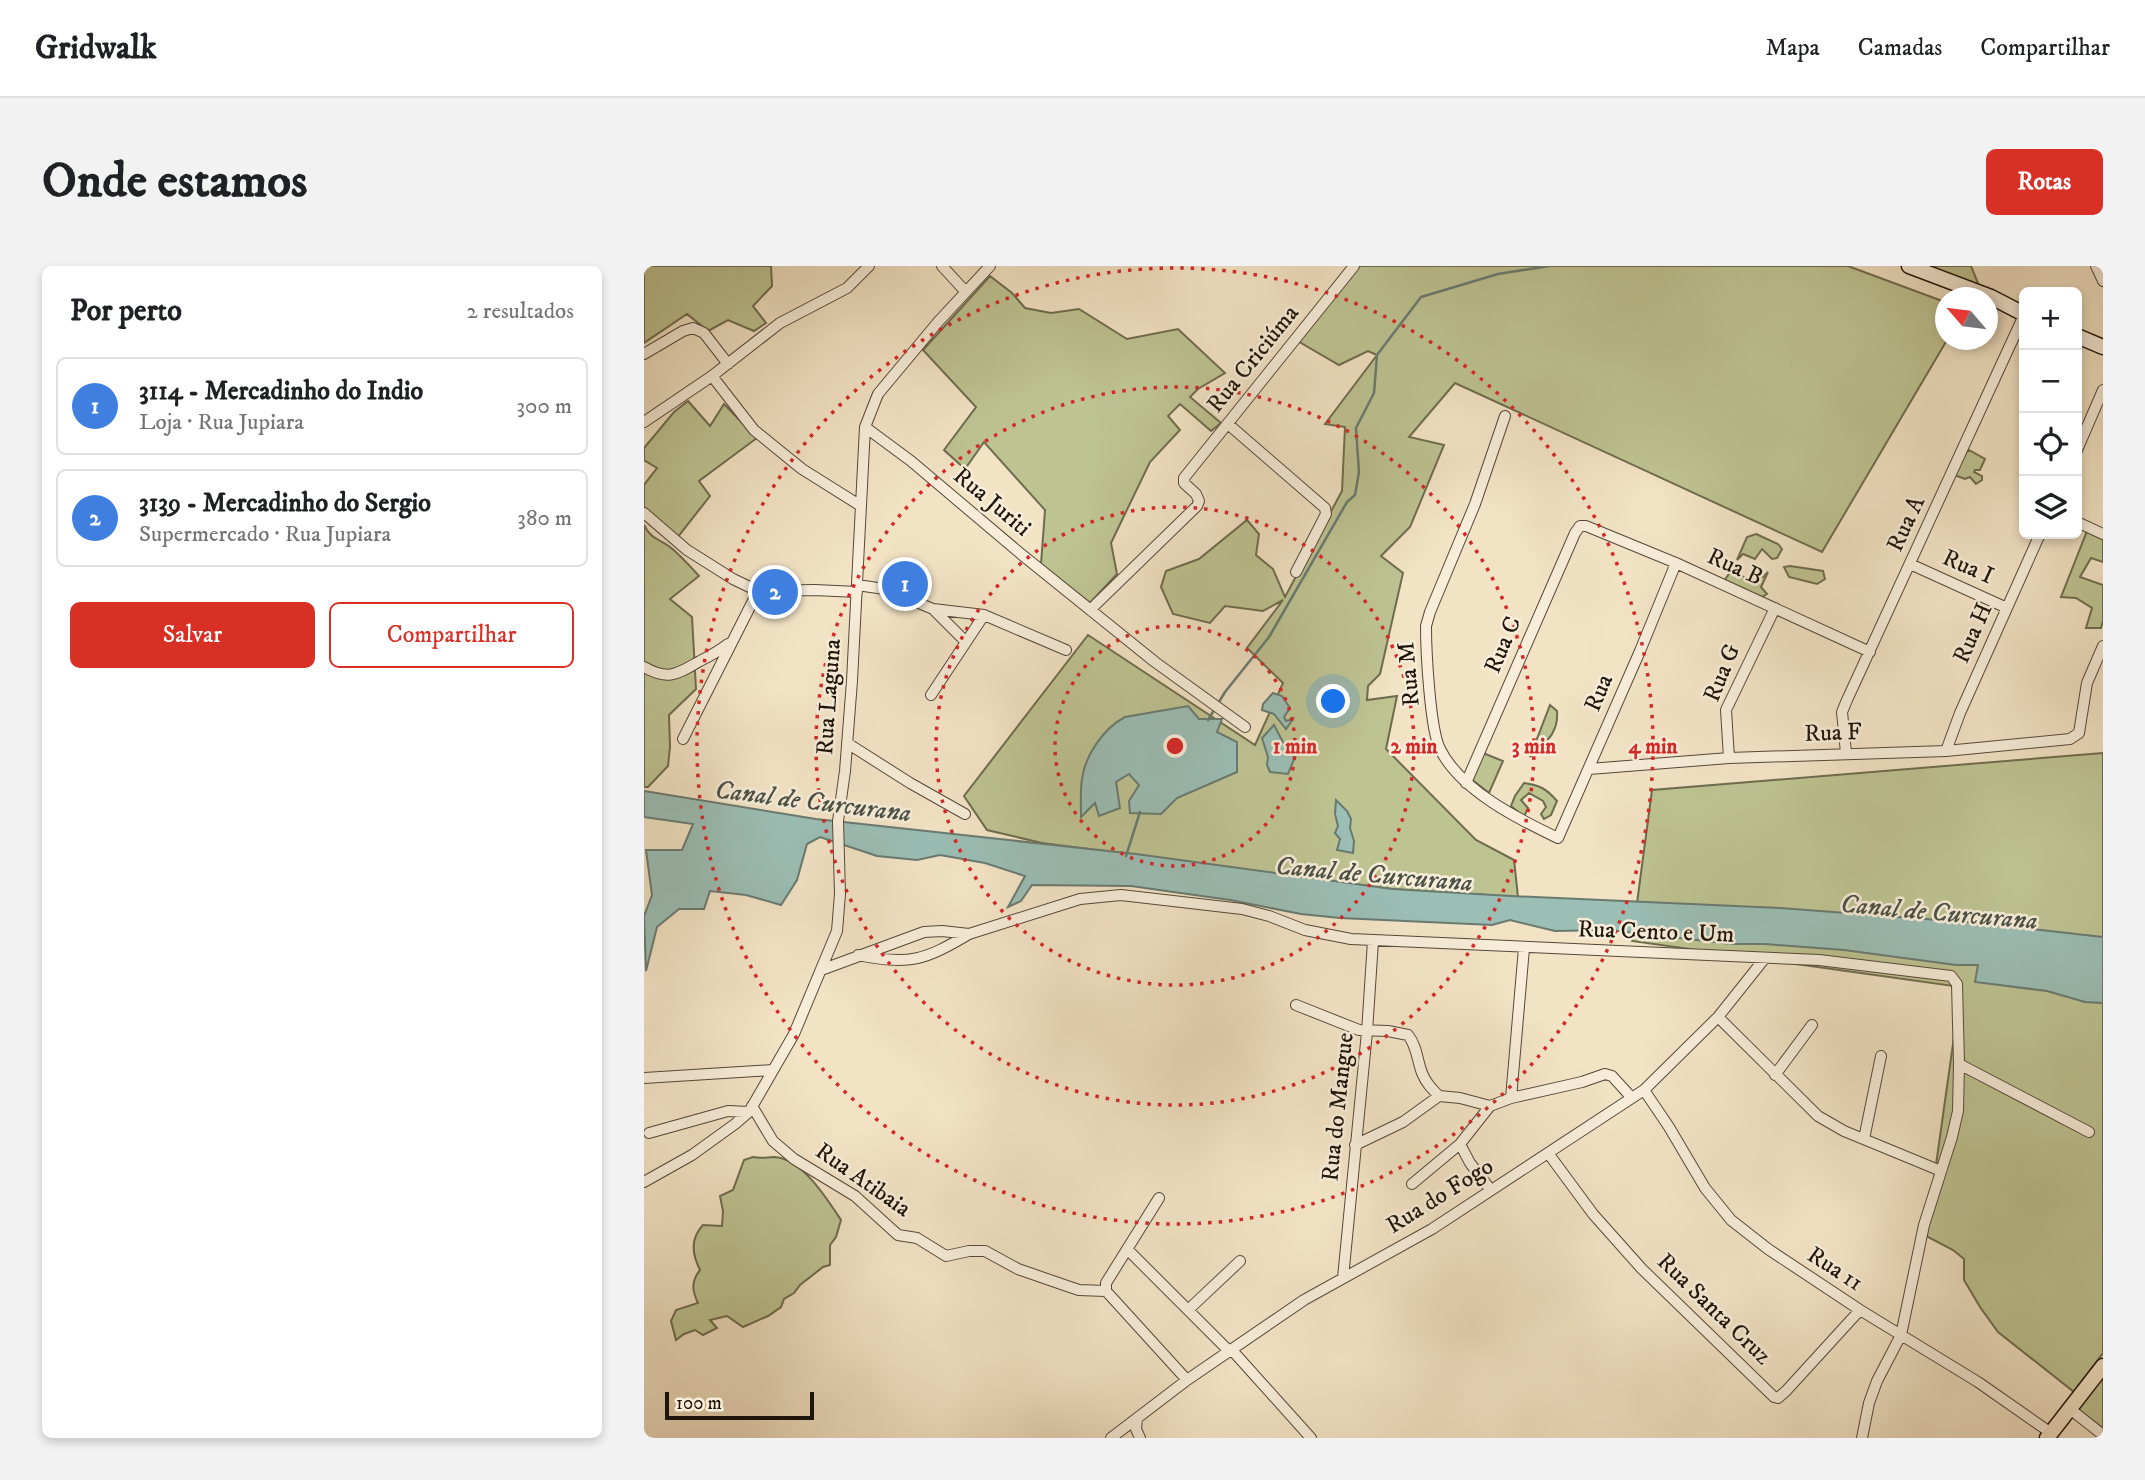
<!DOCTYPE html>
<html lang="pt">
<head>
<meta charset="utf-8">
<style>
	:root { --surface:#fff; --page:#f2f2f2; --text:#202124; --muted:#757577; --line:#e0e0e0; --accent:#d93025 }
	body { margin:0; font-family:"IM FELL DW Pica",serif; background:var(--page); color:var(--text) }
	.controls { position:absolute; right:21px; top:21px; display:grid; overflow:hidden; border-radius:10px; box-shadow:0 4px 10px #0003 }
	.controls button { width:63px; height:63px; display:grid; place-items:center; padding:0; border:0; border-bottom:2px solid var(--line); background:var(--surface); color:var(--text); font:35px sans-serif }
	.compass { position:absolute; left:1291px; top:21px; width:63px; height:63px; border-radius:50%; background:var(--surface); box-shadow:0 4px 10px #0003; rotate:298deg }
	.scale { position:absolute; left:21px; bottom:18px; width:149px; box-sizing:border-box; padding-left:7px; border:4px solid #1f150a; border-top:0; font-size:19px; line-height:24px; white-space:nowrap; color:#1f150a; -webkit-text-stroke:5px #f7edd9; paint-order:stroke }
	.you { position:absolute; left:690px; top:436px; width:24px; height:24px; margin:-18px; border:5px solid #fff; border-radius:50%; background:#1a73e8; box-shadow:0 0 0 10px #1a73e833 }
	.badge { display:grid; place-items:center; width:46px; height:46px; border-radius:50%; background:var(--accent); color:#fff; font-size:23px; font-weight:700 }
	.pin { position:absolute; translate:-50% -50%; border:4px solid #fff; box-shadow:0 2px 7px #0006 }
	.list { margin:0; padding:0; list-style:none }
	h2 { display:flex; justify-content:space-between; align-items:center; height:91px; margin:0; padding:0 28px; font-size:30px }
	h2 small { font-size:23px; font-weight:400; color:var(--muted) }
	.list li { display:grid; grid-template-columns:46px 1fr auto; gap:21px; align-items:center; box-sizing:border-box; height:98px; margin:0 14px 14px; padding:0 14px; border:2px solid var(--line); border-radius:10px }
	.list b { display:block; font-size:26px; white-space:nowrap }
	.list p { margin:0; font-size:23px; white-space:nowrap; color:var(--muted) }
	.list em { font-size:23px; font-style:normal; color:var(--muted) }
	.actions { display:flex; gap:14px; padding:21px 28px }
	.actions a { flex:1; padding:16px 0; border:2px solid var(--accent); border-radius:10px; text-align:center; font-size:24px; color:var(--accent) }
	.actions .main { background:var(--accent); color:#fff }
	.icon { flex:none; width:38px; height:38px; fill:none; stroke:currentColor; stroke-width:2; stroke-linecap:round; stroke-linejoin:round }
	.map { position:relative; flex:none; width:1459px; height:1172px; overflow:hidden; border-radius:10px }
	header { display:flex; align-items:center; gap:42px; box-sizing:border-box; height:98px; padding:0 35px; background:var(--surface); border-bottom:2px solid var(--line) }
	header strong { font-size:33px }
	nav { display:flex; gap:38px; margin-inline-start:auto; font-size:24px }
	.intro { display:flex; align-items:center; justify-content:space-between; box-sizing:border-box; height:168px; padding:0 42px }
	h1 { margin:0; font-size:49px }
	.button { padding:18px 32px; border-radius:10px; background:var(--accent); color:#fff; font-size:24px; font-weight:700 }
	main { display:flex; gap:42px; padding:0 42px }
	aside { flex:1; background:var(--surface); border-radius:10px; box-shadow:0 4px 10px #0003 }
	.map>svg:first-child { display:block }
	.green { fill:#bec392; stroke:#6e6c4e; stroke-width:2 }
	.water { fill:#9bbeb5; stroke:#697a71; stroke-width:2 }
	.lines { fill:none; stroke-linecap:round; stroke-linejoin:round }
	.stream { stroke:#697a71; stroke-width:2.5 }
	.minor-casing { stroke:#544839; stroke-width:12 }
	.secondary-casing { stroke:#1f150a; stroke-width:17 }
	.primary-casing { stroke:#1f150a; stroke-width:17 }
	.minor { stroke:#f7edd9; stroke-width:10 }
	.secondary { stroke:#f7edd9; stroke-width:14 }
	.primary { stroke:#f2e3c5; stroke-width:14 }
	.ring { fill:none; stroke:#d62828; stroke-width:3.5; stroke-dasharray:3.5 7 }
	.labels { text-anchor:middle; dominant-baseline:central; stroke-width:5; stroke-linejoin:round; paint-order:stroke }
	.street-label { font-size:24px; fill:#1f150a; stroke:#f7edd9 }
	.water-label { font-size:26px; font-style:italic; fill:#4a5046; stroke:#f7edd9 }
	.centre { fill:#d62828; stroke:#f7edd9; stroke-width:3.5 }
	.ring-label { font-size:21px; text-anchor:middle; font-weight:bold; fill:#d62828; stroke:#f7edd9; stroke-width:5; stroke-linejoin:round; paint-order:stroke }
</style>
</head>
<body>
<header>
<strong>Gridwalk</strong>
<nav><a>Mapa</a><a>Camadas</a><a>Compartilhar</a></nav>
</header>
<div class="intro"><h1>Onde estamos</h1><a class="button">Rotas</a></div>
<main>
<aside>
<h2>Por perto<small>2 resultados</small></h2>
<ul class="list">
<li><span class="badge" style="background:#3f7fe0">1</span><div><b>3114 - Mercadinho do Indio</b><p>Loja · Rua Jupiara</p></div><em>300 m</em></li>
<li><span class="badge" style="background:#3f7fe0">2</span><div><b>3139 - Mercadinho do Sergio</b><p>Supermercado · Rua Jupiara</p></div><em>380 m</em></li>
</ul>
<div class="actions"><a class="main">Salvar</a><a>Compartilhar</a></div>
</aside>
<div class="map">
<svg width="1459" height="1172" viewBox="0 0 1459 1172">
	<rect width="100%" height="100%" fill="#f2e3c5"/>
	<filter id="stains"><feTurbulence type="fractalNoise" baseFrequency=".00286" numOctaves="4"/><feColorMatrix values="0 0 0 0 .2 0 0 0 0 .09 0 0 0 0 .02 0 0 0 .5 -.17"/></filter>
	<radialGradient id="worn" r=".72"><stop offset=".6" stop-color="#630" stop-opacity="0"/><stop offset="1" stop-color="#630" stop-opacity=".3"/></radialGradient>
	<path class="green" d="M0,0H127L128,20L109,40L122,57L110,65L84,54L64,65L43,48L0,77Z
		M713,0H1204L1301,36L1303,74L1178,286L811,117L765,171L800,179L766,261L737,290L759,307L736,408L724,420L723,434L753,430L742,483L832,574L870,594L874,631L748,623L398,577L343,564L320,530L444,369L611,479L639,417L603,382L639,334L619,345L581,340L566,357L529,348L517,321L522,305L555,293L603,254L615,268L612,289L629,303L641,331L698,225L701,161L681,158L733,89L724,85L695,99L652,74Z
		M1276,0H1327L1336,22Z
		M346,10L368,27L381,42L407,47L435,43L483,73L534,63L581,107L554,123L546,131L577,157L567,165L536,138L524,150L536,164L506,196L467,277L473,308L446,337L397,298L401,244L340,176L321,203L300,184L332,141L279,84Z
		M44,135L66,160L80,138L113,172L55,215L66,230L33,272L0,241V219L13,202L0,194V182L30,146Z
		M1325,184L1341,193L1336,204H1331L1330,206L1338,210V214L1332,218L1326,211L1321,213L1310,209L1318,190Z
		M0,259C5,271 16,274 26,281C36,289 46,300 55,310L26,333L48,351L52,423L25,449L26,481L24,500L4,521H0Z
		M1443,265L1459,272V296L1447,292L1436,311L1459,319V355L1457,362H1442L1448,342L1432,332L1417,331Z
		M1112,268L1134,278L1138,283L1133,292L1128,293L1118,283L1111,293L1099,288L1093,294L1103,271Z
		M1146,300L1179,305L1181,313L1173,318L1145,311L1140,301Z
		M1087,305H1095L1096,309L1109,316L1115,309L1119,311L1124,306L1117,321L1123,328L1116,332L1101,323L1080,315Z
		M906,439L913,445C915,467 902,476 886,491Z
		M834,485L859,495L845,527L822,509Z
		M1459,487V1087L1430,1126L1354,1066L1336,1041L1320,1014V993L1309,984L1282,970L1317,721L988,675L1008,524Z
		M880,517C895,519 903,523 913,535L907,549L900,553L897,548L902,541L899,535L885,527L877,534L884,542L880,551L867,540L871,530Z
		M109,891C117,893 123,891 130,891C158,892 183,933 197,954L192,971L186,979V999L179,1001L156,1019L150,1027L140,1033L137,1041L124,1050L99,1061L83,1050L66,1054L73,1062L59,1069L51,1064L40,1068L32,1074L27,1055L32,1044L54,1037C48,1025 47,1015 56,1004C48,988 46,973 59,959L78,960L79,945L76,930L89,924L100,894Z
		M1459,1111V1164L1434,1143Z"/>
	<path class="water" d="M629,427L638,430L646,442L640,451L642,455L649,453L642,463L630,448L618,444L619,438Z
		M544,440L555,453H578L573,466L593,476V506L533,532L517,548L486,547L485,535L495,519L485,508L472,516L476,542L455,550L451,537L437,551C437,539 436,525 438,513C441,489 460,462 481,451Z
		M630,459L641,480L651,491L644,508L626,506L623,499L624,491L618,472Z
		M0,525L172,553L492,588L748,623L867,630L1136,642L1335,657L1459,671V737L1441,736L1403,725L1331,716L1334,699H1312L1200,684L1121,678H1088L965,664L911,665L866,654L848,659L696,652L657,648L586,634L487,620L388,619L377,635L364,641L381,610L341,597L296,589L273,594L233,590L176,571L163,578L153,614L137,639L102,629L66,625L60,643H35L13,661L2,705L0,650L8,629L2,584H38L49,558L0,551Z
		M692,534L703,545L707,553L706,562L710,575L709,587L693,584L696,573L691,567L694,560L691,548Z"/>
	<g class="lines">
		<path class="stream" d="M564,454L581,426L625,371L703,236L711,229L715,206L712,162L730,127L733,89L777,31L854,8L905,0
			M482,590L496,546"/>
		<g class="minor-casing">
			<path id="minor" d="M298,0L321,25
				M1452,0L1459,15
				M0,88L39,65L49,62L60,67L84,98
				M68,110L110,164L158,203L217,240
				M861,150L831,238L786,346L782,360C782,385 786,463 796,483C816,524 874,553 914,572L996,385L1032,297
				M0,156L68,110L136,57L203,22L225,0
				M584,158L681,242L682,248L652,306
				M221,161L267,195L377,288L511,396L601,461
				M1433,184L1459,124
				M0,247L43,284L89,313L114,325L171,324L213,326
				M1433,256L1459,268
				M1266,298L1363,342
				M213,319L241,323L289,343L340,349L422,384
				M289,343L322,376
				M446,344L553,240L555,235L552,228L540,217V212L710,0
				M0,401C25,415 33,408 56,395C66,390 75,385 84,378
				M287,429L340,349
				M39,473L114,325
				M203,477L266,517L321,548
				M1302,485L1316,447L1396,268
				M1202,487L1198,446L1203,434L1380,49
				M1085,492L1082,444L1131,342
				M945,503L1085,492L1302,485L1426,473L1435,467L1443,417L1459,380
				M822,517L931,267L936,260H942L1032,297L1226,386
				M214,689C265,700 281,694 325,668
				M177,704L280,666L298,665L325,668L436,633L477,629L598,643L625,650L661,664L707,673L1175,694L1307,710L1313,718L1315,798L1314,845L1308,871L1280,959L1257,1069L1233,1115L1225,1137L1218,1172
				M652,739L715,764L744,765L764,769C773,780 773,794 778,807C782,817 788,823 795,830
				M1074,751L1174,850L1200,865L1297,905
				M1315,798L1445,866
				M1131,809L1168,759
				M0,812L129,804
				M1000,824L1025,861L1061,922L1087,954L1124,983L1216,1044L1334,1116L1407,1167
				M867,832L880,682
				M108,840L129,875L150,893L211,930L254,969L273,972L302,990L325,985H341L374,1003L423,1020L435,1024L462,1025
				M846,840L816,878L826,897L846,923
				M5,867L84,845L105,846
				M1220,873L1237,790
				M711,879L759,856L795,830L816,832L846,840L867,832L938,816L961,808L968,810L988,832
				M904,887L949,948L998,1003L1130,1131L1134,1132L1142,1125L1216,1044
				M0,916L48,889L91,858L105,846L150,768L193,665L196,628L194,555L201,505L208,415L221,161L234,128L294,56L346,0
				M768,918L816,878
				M483,983L585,1085
				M699,1012L723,766L729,675
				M462,1025L543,1114
				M462,1025V1017L515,932
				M544,1044L596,995
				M587,1083L667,1172
				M1426,1143L1459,1169
				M493,1152L492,1163L496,1172
				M467,1172L543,1114L660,1034L788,963L1000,824L1074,751L1121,692"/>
		</g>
		<g class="secondary-casing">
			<path id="secondary" d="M1265,0L1347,31L1380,48
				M1433,70L1459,81"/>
		</g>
		<g class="primary-casing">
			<path id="primary" d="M1403,1172L1459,1100"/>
		</g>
		<use href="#minor" class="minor"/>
		<use href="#secondary" class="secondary"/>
		<use href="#primary" class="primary"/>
	</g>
	<g class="ring">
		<circle cx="531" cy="480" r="120"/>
		<circle cx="531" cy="480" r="239"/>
		<circle cx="531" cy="480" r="359"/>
		<circle cx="531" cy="480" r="478"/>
	</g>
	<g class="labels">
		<g class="street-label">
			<text transform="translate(609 93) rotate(-51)">Rua Criciúma</text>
			<text transform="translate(348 236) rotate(40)">Rua Juriti</text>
			<text transform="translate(1262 258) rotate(-65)">Rua A</text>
			<text transform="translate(1091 301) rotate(24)">Rua B</text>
			<text transform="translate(1324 301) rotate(24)">Rua I</text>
			<text transform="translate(1329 367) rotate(-66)">Rua H</text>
			<text transform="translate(859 379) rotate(-67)">Rua C</text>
			<text transform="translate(1078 407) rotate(-68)">Rua G</text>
			<text transform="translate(765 408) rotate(-95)">Rua M</text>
			<text transform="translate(955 427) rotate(-67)">Rua</text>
			<text transform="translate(185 431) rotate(-86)">Rua Laguna</text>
			<text transform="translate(1189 467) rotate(-2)">Rua F</text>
			<text transform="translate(1012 666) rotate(2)">Rua Cento e Um</text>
			<text transform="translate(694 841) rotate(-84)">Rua do Mangue</text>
			<text transform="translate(219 914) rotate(35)">Rua Atibaia</text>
			<text transform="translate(796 930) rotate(-32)">Rua do Fogo</text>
			<text transform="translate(1191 1003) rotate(33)">Rua 11</text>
			<text transform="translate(1070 1043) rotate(44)">Rua Santa Cruz</text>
		</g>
		<g class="water-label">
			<text transform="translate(169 536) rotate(7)">Canal de Curcurana</text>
			<text transform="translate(730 609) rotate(5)">Canal de Curcurana</text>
			<text transform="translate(1295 647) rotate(5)">Canal de Curcurana</text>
		</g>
	</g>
	<circle cx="531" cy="480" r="10" class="centre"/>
	<g class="ring-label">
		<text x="651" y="487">1 min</text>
		<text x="770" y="487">2 min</text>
		<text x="890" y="487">3 min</text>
		<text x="1009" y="487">4 min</text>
	</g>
	<rect width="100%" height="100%" filter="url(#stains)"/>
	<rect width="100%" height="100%" fill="url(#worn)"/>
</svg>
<div class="controls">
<button>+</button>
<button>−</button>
<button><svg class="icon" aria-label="locate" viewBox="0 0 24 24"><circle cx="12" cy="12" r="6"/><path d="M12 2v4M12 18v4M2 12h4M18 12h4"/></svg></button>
<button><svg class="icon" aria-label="layers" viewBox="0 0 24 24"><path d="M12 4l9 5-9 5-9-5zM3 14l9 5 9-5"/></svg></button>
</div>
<svg class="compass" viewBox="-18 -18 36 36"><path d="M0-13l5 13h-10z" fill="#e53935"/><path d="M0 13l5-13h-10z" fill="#757577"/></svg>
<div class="scale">100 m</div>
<div class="you"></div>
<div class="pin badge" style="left:261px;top:318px;background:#3f7fe0">1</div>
<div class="pin badge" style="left:131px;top:326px;background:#3f7fe0">2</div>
</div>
</main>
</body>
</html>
